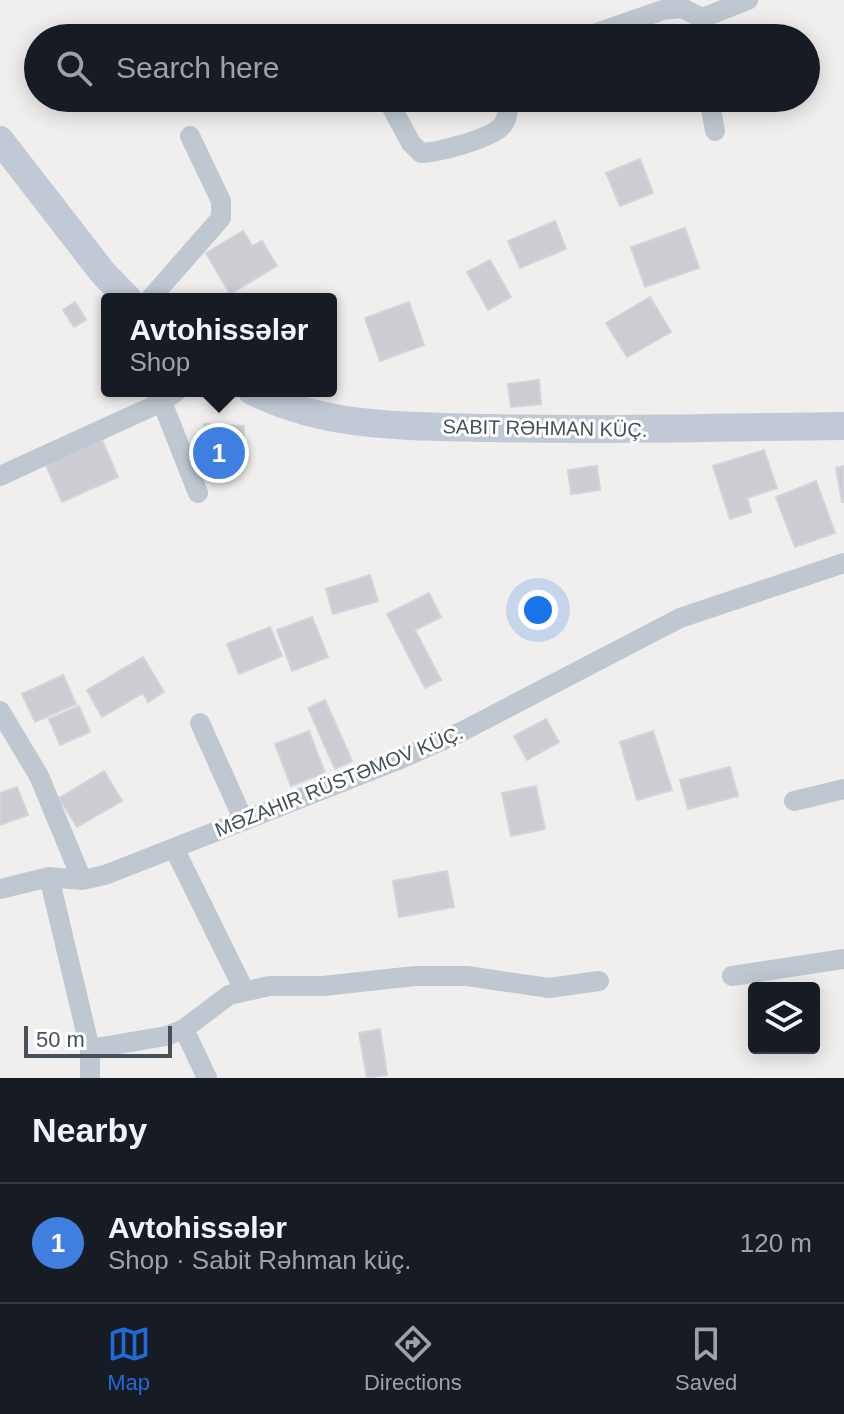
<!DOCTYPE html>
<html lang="en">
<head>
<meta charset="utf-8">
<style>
	:root { --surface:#171b24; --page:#20242c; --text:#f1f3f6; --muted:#9ea1a6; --line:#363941; --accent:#206ada }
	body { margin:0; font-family:Helvetica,sans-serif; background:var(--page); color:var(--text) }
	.controls { position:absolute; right:24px; bottom:24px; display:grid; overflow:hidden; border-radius:8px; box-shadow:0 4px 20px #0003 }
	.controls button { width:72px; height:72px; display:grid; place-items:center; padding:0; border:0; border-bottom:2px solid var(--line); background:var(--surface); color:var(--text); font:40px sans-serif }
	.scale { position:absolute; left:24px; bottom:20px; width:148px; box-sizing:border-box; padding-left:8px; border:4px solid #47515b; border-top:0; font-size:22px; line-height:28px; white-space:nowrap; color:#47515b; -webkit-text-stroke:6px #fff; paint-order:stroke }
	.you { position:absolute; left:538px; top:610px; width:28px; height:28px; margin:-20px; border:6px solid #fff; border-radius:50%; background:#1a73e8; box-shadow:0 0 0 12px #1a73e833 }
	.badge { display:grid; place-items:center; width:52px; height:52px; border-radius:50%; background:var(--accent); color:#fff; font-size:26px; font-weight:700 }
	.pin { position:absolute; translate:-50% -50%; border:4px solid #fff; box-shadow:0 2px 8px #0006 }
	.popup { position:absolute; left:101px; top:293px; width:236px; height:104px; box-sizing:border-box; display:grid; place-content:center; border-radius:8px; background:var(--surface); filter:drop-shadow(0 2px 6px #0005); font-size:26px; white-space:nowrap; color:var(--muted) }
	.popup b { font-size:30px; color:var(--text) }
	.popup::after { content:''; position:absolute; left:50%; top:100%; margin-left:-16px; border:16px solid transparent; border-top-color:var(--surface) }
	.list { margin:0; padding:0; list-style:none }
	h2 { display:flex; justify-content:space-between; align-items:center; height:104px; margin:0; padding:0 32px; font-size:34px }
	h2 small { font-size:26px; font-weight:400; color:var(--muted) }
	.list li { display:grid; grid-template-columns:52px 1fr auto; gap:24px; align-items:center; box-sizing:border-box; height:120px; padding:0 32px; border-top:2px solid var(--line) }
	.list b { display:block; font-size:30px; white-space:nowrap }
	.list p { margin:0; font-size:26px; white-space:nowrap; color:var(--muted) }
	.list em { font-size:26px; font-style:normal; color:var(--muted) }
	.icon { flex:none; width:44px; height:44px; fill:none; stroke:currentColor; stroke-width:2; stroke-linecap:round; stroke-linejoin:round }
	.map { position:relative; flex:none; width:844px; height:1078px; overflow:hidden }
	.search { position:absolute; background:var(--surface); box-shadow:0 4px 20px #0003; left:24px; right:24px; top:24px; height:88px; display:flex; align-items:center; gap:20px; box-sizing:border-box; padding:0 28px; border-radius:44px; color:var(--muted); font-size:30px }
	.sheet { height:224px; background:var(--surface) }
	nav { display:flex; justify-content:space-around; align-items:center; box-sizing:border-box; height:112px; border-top:2px solid var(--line); background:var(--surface); font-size:22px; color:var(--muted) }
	nav a { display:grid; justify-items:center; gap:4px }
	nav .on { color:var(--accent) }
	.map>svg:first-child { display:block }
	.building { fill:#cbcdd3; stroke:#d3d4da; stroke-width:2 }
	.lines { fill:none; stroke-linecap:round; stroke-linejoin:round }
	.street { stroke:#bfc8d0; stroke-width:20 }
	.secondary { stroke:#c0c9d5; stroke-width:28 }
	.labels { text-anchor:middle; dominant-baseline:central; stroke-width:6; stroke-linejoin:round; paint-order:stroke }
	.street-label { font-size:20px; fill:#47515b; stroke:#fff }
</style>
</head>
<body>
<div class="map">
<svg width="844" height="1078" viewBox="0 0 844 1078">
	<rect width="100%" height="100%" fill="#f1efee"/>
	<path class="building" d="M270,25L273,38H220Z
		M337,98H355L357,102L341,108Z
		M640,159L653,193L620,206L606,173Z
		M555,221L566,249L520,268L508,241Z
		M685,228L699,268L645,287L631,247Z
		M243,231L252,246L262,241L277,266L230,294L206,253Z
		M490,260L511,297L488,310L467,272Z
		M650,297L671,332L627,357L606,323Z
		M75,302L86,320L74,327L63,310Z
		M409,302L424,345L380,361L365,318Z
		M539,380L541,404L511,407L508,384Z
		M204,424L244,426L243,445L203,443Z
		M102,440L118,477L62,502L46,465Z
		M764,450L777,488L747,498L751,512L730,519L713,466Z
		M597,466L600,490L571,494L568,470Z
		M844,466V502H842L836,468Z
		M816,481L835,533L795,547L776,497Z
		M370,575L378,601L333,614L326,589Z
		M429,593L441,617L415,630L441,680L425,688L387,614Z
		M312,617L328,657L292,671L277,630Z
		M270,627L282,656L239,674L227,644Z
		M143,657L164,692L148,702L143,693L102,717L87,690Z
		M63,675L76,704L35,722L22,694Z
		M325,700L352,761L335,769L308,708Z
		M79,706L90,732L60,745L49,719Z
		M546,719L559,742L527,760L514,736Z
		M309,731L325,773L291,786L275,744Z
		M653,731L672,790L637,800L620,742Z
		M730,767L738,796L688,809L680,780Z
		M104,771L122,801L77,827L59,798Z
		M536,786L545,829L511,836L502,793Z
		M17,787L28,815L0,825V793Z
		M447,871L454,907L399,917L393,881Z
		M380,1029L387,1075L367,1078L359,1033Z"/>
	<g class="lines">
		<path class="street" d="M582,38L663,10L682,8L702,18L748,0
			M709,98L715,131
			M391,106L411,143L421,153C440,152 485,140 500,128C509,120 508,108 508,98
			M150,299L221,218V201L190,136
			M162,402L198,493
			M0,476L162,402L177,391
			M0,711L39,776L82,880
			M200,723L244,821
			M794,801L844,789
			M174,848L244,990
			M49,877L90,1049V1078
			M0,889L49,877L82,880L105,875L398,760L461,732L680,618L844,563
			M732,976L844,959
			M184,1029L207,1078
			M90,1049L166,1036L184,1029L229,995L269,986H323L415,976H467L549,988L599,981"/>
		<path class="secondary" d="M0,140L103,273L128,299
			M252,391C328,429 408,426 491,428C608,431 726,427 844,426"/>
	</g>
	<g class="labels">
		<g class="street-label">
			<text transform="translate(545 428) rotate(1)">SABIT RƏHMAN KÜÇ.</text>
			<text transform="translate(339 781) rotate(-22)">MƏZAHIR RÜSTƏMOV KÜÇ.</text>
		</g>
	</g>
</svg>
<div class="controls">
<button><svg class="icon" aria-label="layers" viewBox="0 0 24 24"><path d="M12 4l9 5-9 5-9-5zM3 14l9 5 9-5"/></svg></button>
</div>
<div class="scale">50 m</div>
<div class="you"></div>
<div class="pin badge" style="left:219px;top:453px;background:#3f7fe0">1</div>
<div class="popup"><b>Avtohissələr</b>Shop</div>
<div class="search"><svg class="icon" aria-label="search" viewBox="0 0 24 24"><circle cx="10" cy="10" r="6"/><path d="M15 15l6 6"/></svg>Search here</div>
</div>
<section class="sheet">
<h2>Nearby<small></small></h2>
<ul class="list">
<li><span class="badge" style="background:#3f7fe0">1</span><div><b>Avtohissələr</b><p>Shop · Sabit Rəhman küç.</p></div><em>120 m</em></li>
</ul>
</section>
<nav>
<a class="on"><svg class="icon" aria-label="map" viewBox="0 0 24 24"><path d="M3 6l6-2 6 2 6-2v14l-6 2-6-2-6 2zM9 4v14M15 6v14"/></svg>Map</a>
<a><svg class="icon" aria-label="directions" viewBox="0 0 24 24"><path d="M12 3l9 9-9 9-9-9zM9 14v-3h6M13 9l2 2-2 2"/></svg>Directions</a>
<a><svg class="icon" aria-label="saved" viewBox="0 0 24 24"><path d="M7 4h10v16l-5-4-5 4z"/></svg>Saved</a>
</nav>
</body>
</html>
